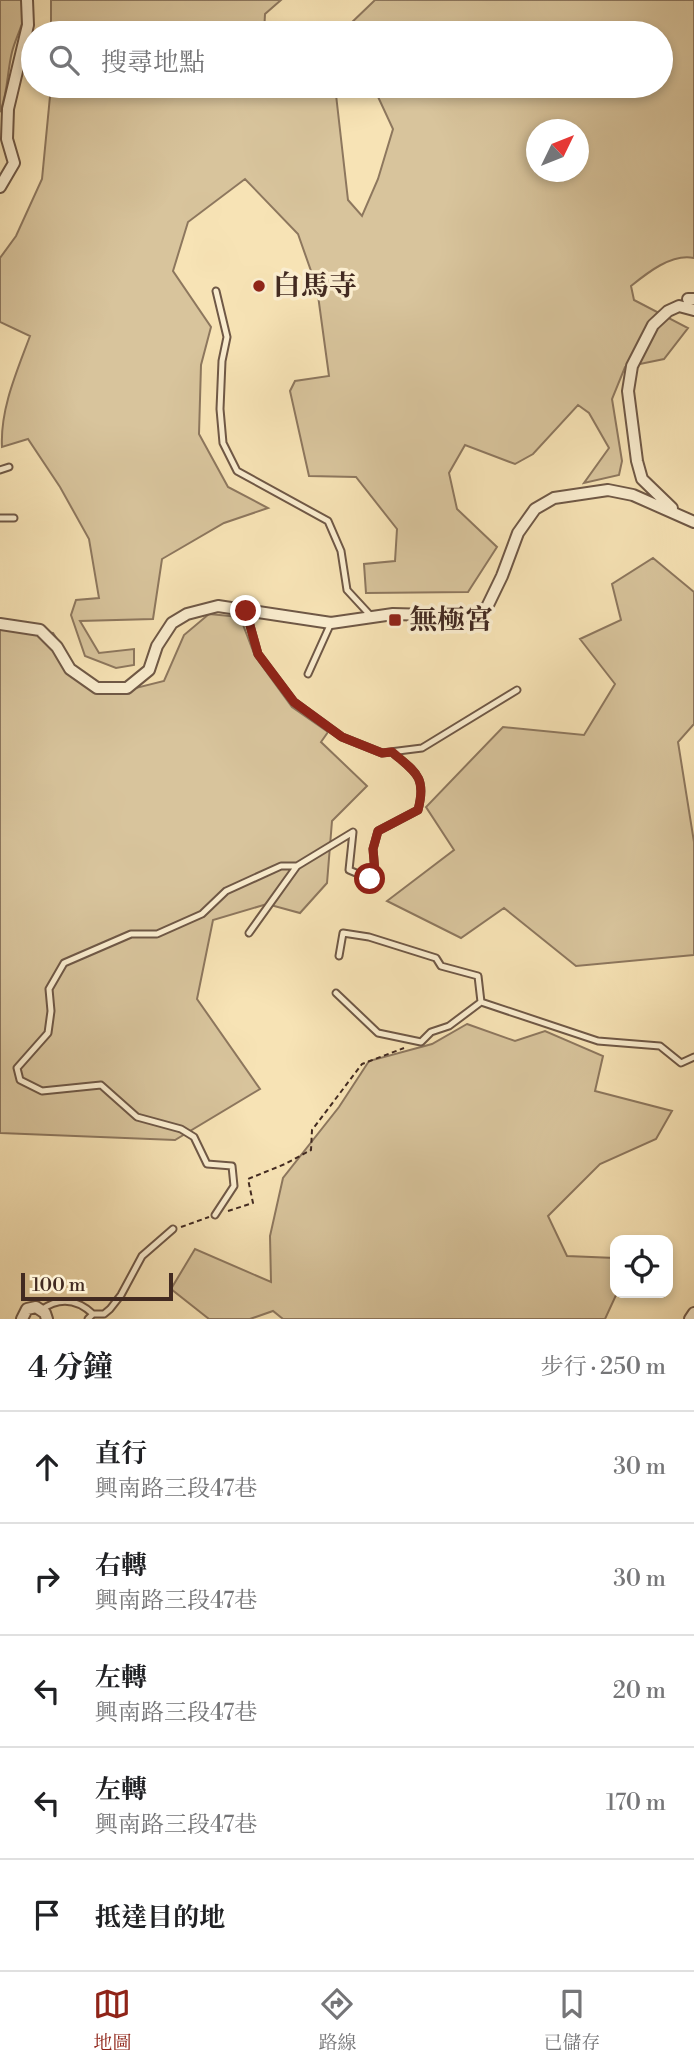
<!DOCTYPE html>
<html lang="zh-TW">
<head>
<meta charset="utf-8">
<style>
	:root { --surface:#fff; --page:#f2f2f2; --text:#202124; --muted:#757577; --line:#e0e0e0; --accent:#8f2418 }
	body { margin:0; font-family:"Libre Bodoni","Noto Serif TC",serif; background:var(--page); color:var(--text) }
	.controls { position:absolute; right:21px; bottom:21px; display:grid; overflow:hidden; border-radius:14px; box-shadow:0 4px 10px #0003 }
	.controls button { width:63px; height:63px; display:grid; place-items:center; padding:0; border:0; border-bottom:2px solid var(--line); background:var(--surface); color:var(--text); font:35px sans-serif }
	.compass { position:absolute; left:526px; top:119px; width:63px; height:63px; border-radius:50%; background:var(--surface); box-shadow:0 4px 10px #0003; rotate:47deg }
	.scale { position:absolute; left:21px; bottom:18px; width:152px; box-sizing:border-box; padding-left:7px; border:4px solid #422a21; border-top:0; font-size:19px; line-height:24px; white-space:nowrap; color:#422a21; -webkit-text-stroke:5px #faedcf; paint-order:stroke }
	.stop { position:absolute; width:21px; height:21px; margin:-16px; border:5px solid #8f2418; border-radius:50%; background:#fff }
	.stop.end { background:#8f2418; border-color:#fff; box-shadow:0 2px 7px #0008 }
	.list { margin:0; padding:0; list-style:none }
	h2 { display:flex; justify-content:space-between; align-items:center; height:91px; margin:0; padding:0 28px; font-size:30px }
	h2 small { font-size:23px; font-weight:400; color:var(--muted) }
	.list li { display:grid; grid-template-columns:46px 1fr auto; gap:21px; align-items:center; box-sizing:border-box; height:112px; padding:0 28px; border-top:2px solid var(--line) }
	.list b { display:block; font-size:26px; white-space:nowrap }
	.list p { margin:0; font-size:23px; white-space:nowrap; color:var(--muted) }
	.list em { font-size:23px; font-style:normal; color:var(--muted) }
	.icon { flex:none; width:38px; height:38px; fill:none; stroke:currentColor; stroke-width:2; stroke-linecap:round; stroke-linejoin:round }
	.map { position:relative; flex:none; width:694px; height:1319px; overflow:hidden }
	.search { position:absolute; background:var(--surface); box-shadow:0 4px 10px #0003; left:21px; right:21px; top:21px; height:77px; display:flex; align-items:center; gap:18px; box-sizing:border-box; padding:0 24px; border-radius:38px; color:var(--muted); font-size:26px }
	.sheet { height:651px; background:var(--surface) }
	nav { display:flex; justify-content:space-around; align-items:center; box-sizing:border-box; height:98px; border-top:2px solid var(--line); background:var(--surface); font-size:19px; color:var(--muted) }
	nav a { display:grid; justify-items:center; gap:4px }
	nav .on { color:var(--accent) }
	.map>svg:first-child { display:block }
	.green { fill:#d8c49c; stroke:#8d775e; stroke-width:2; fill-rule:evenodd }
	.lines { fill:none; stroke-linecap:round; stroke-linejoin:round }
	.service-casing { stroke:#6f5846; stroke-width:9 }
	.minor-casing { stroke:#6f5846; stroke-width:14 }
	.path { stroke:#422a21; stroke-width:2; stroke-dasharray:5 3.5; stroke-linecap:butt }
	.service { stroke:#faedcf; stroke-width:5 }
	.minor { stroke:#faedcf; stroke-width:10 }
	.route { stroke:#8f2418; stroke-width:9 }
	.poi-dot { fill:#8f2418; stroke:#faedcf; stroke-width:2.5 }
	.labels { text-anchor:middle; dominant-baseline:central; stroke-width:7; stroke-linejoin:round; paint-order:stroke }
	.poi-label { font-size:28px; font-weight:bold; fill:#422a21; stroke:#faedcf; text-anchor:start }
</style>
</head>
<body>
<div class="map">
<svg width="694" height="1319" viewBox="0 0 694 1319">
	<rect width="100%" height="100%" fill="#f7e3b5"/>
	<filter id="stains"><feTurbulence type="fractalNoise" baseFrequency=".00286" numOctaves="4"/><feColorMatrix values="0 0 0 0 .2 0 0 0 0 .09 0 0 0 0 .02 0 0 0 .5 -.17"/></filter>
	<radialGradient id="worn" r=".72"><stop offset=".6" stop-color="#630" stop-opacity="0"/><stop offset="1" stop-color="#630" stop-opacity=".3"/></radialGradient>
	<path class="green" d="M0,0H25C28,18 16,35 12,52C7,72 8,93 0,112Z
		M51,0H281L265,14L264,33H51Z
		M375,0H694V258C672,253 647,273 631,286L634,300L688,328L664,359L625,367L612,399L622,461L619,475L584,483L609,448L589,413L578,405L533,454L515,464L465,445L449,473L457,509L497,547L468,592L366,593L364,564L395,561L397,529L356,477L309,476L290,391L295,381L329,376L317,288L298,234L245,179L188,222L173,271L211,327L201,365L199,434L228,487L268,508L224,523L162,559L153,619L80,621L99,653L134,649V665L116,668L85,656L71,615L76,600L99,598L89,539L60,487L28,439L2,447C0,409 17,371 30,336L0,322V258L16,236L42,179L51,86H335L348,200L362,216L378,179L393,129L373,86H661V33H350L347,27ZM536,130H578V172H536Z
		M653,558L694,592V724L678,742L694,842V955L576,966L504,908L461,938L387,901L454,850L426,807L503,727L584,735L615,684L580,639L621,620L612,584Z
		M209,614L240,617L255,656L292,707L328,732L321,742L367,786L332,821L327,883L300,913L267,904L213,920L197,999L260,1089L175,1140L0,1133V628L53,633L78,671L116,693L164,681L184,635Z
		M467,1024L515,1041L545,1031L603,1056L595,1091L672,1111L656,1139L600,1164L548,1216L567,1256L615,1258V1293H617L605,1319H283L273,1311L250,1319H209L171,1289L195,1249L271,1282L270,1236L283,1178L339,1107L369,1061L432,1044Z"/>
	<g class="lines">
		<g class="service-casing">
			<path id="service" d="M216,291L227,337L222,361L220,409L223,443L237,471L328,521L341,551L347,590L371,616
				M0,470L9,467
				M0,518H14
				M246,611L258,654L294,702L342,737L382,753L422,748L517,690
				M308,674L331,623
				M249,933L297,866L353,832L349,870L370,879L375,872L373,849L378,831L418,810C427,776 415,772 392,752
				M336,993L378,1033L421,1042L431,1032L449,1026L481,1002L478,976L441,966L436,958L369,937L343,933L339,956
				M481,1002L598,1041L660,1046L681,1063L694,1057
				M215,1215L234,1186L232,1166L207,1164L194,1137L181,1129L137,1117L101,1085L42,1091L20,1080L17,1068L48,1033L51,1011L49,989L64,963L131,934H157L202,914L226,891L281,866H297
				M41,1310C59,1297 77,1299 93,1314
				M88,1319L93,1314H104L110,1309L121,1295L142,1256L173,1229"/>
		</g>
		<g class="minor-casing">
			<path id="minor" d="M0,187L14,163L7,139L8,109L28,25L27,0
				M688,299H694
				M672,508L642,479L637,461L628,391L632,366L653,325L668,311L679,306L694,310
				M0,624L40,630L57,647L70,669L97,688H127L149,670L157,646L172,623L187,614L218,606L331,623L393,614L469,616L487,607L502,576L518,533L535,509L554,498L608,490L633,495L694,522
				M22,1319L27,1309L36,1307L45,1313L47,1319
				M690,1319L694,1313"/>
		</g>
		<path class="path" d="M228,1211L253,1203L248,1179L285,1164L311,1150L312,1130L362,1064L404,1048
			M181,1227L209,1217"/>
		<use href="#service" class="service"/>
		<use href="#minor" class="minor"/>
	</g>
	<g class="lines">
		<path class="route" d="M246,611L258,654L294,702L342,737L382,753L392,752C415,772 427,776 418,810L378,831L373,849L375,872L370,879"/>
	</g>
	<g class="poi-dot">
		<circle cx="259" cy="286" r="7"/>
		<rect x="388" y="613" width="14" height="14" rx="3.5"/>
	</g>
	<g class="labels">
		<g class="poi-label">
			<text x="273" y="286">白馬寺</text>
			<text x="409" y="620">無極宮</text>
		</g>
	</g>
	<rect width="100%" height="100%" filter="url(#stains)"/>
	<rect width="100%" height="100%" fill="url(#worn)"/>
</svg>
<div class="controls">
<button><svg class="icon" aria-label="locate" viewBox="0 0 24 24"><circle cx="12" cy="12" r="6"/><path d="M12 2v4M12 18v4M2 12h4M18 12h4"/></svg></button>
</div>
<svg class="compass" viewBox="-18 -18 36 36"><path d="M0-13l5 13h-10z" fill="#e53935"/><path d="M0 13l5-13h-10z" fill="#757577"/></svg>
<div class="scale">100 m</div>
<div class="stop" style="left:370px;top:879px"></div>
<div class="stop end" style="left:246px;top:611px"></div>
<div class="search"><svg class="icon" aria-label="search" viewBox="0 0 24 24"><circle cx="10" cy="10" r="6"/><path d="M15 15l6 6"/></svg>搜尋地點</div>
</div>
<section class="sheet">
<h2>4 分鐘<small>步行 · 250 m</small></h2>
<ul class="list">
<li><svg class="icon" aria-label="ahead" viewBox="0 0 24 24"><path d="M12 20V5M6 11l6-6 6 6"/></svg><div><b>直行</b><p>興南路三段47巷</p></div><em>30 m</em></li>
<li><svg class="icon" aria-label="right" viewBox="0 0 24 24"><path d="M7 20v-9h11M14 6l5 5-5 5"/></svg><div><b>右轉</b><p>興南路三段47巷</p></div><em>30 m</em></li>
<li><svg class="icon" aria-label="left" viewBox="0 0 24 24"><path d="M17 20v-9H6M10 6l-5 5 5 5"/></svg><div><b>左轉</b><p>興南路三段47巷</p></div><em>20 m</em></li>
<li><svg class="icon" aria-label="left" viewBox="0 0 24 24"><path d="M17 20v-9H6M10 6l-5 5 5 5"/></svg><div><b>左轉</b><p>興南路三段47巷</p></div><em>170 m</em></li>
<li><svg class="icon" aria-label="arrive" viewBox="0 0 24 24"><path d="M6 21V4h12l-3 4 3 4H6"/></svg><div><b>抵達目的地</b></div></li>
</ul>
</section>
<nav>
<a class="on"><svg class="icon" aria-label="map" viewBox="0 0 24 24"><path d="M3 6l6-2 6 2 6-2v14l-6 2-6-2-6 2zM9 4v14M15 6v14"/></svg>地圖</a>
<a><svg class="icon" aria-label="directions" viewBox="0 0 24 24"><path d="M12 3l9 9-9 9-9-9zM9 14v-3h6M13 9l2 2-2 2"/></svg>路線</a>
<a><svg class="icon" aria-label="saved" viewBox="0 0 24 24"><path d="M7 4h10v16l-5-4-5 4z"/></svg>已儲存</a>
</nav>
</body>
</html>
